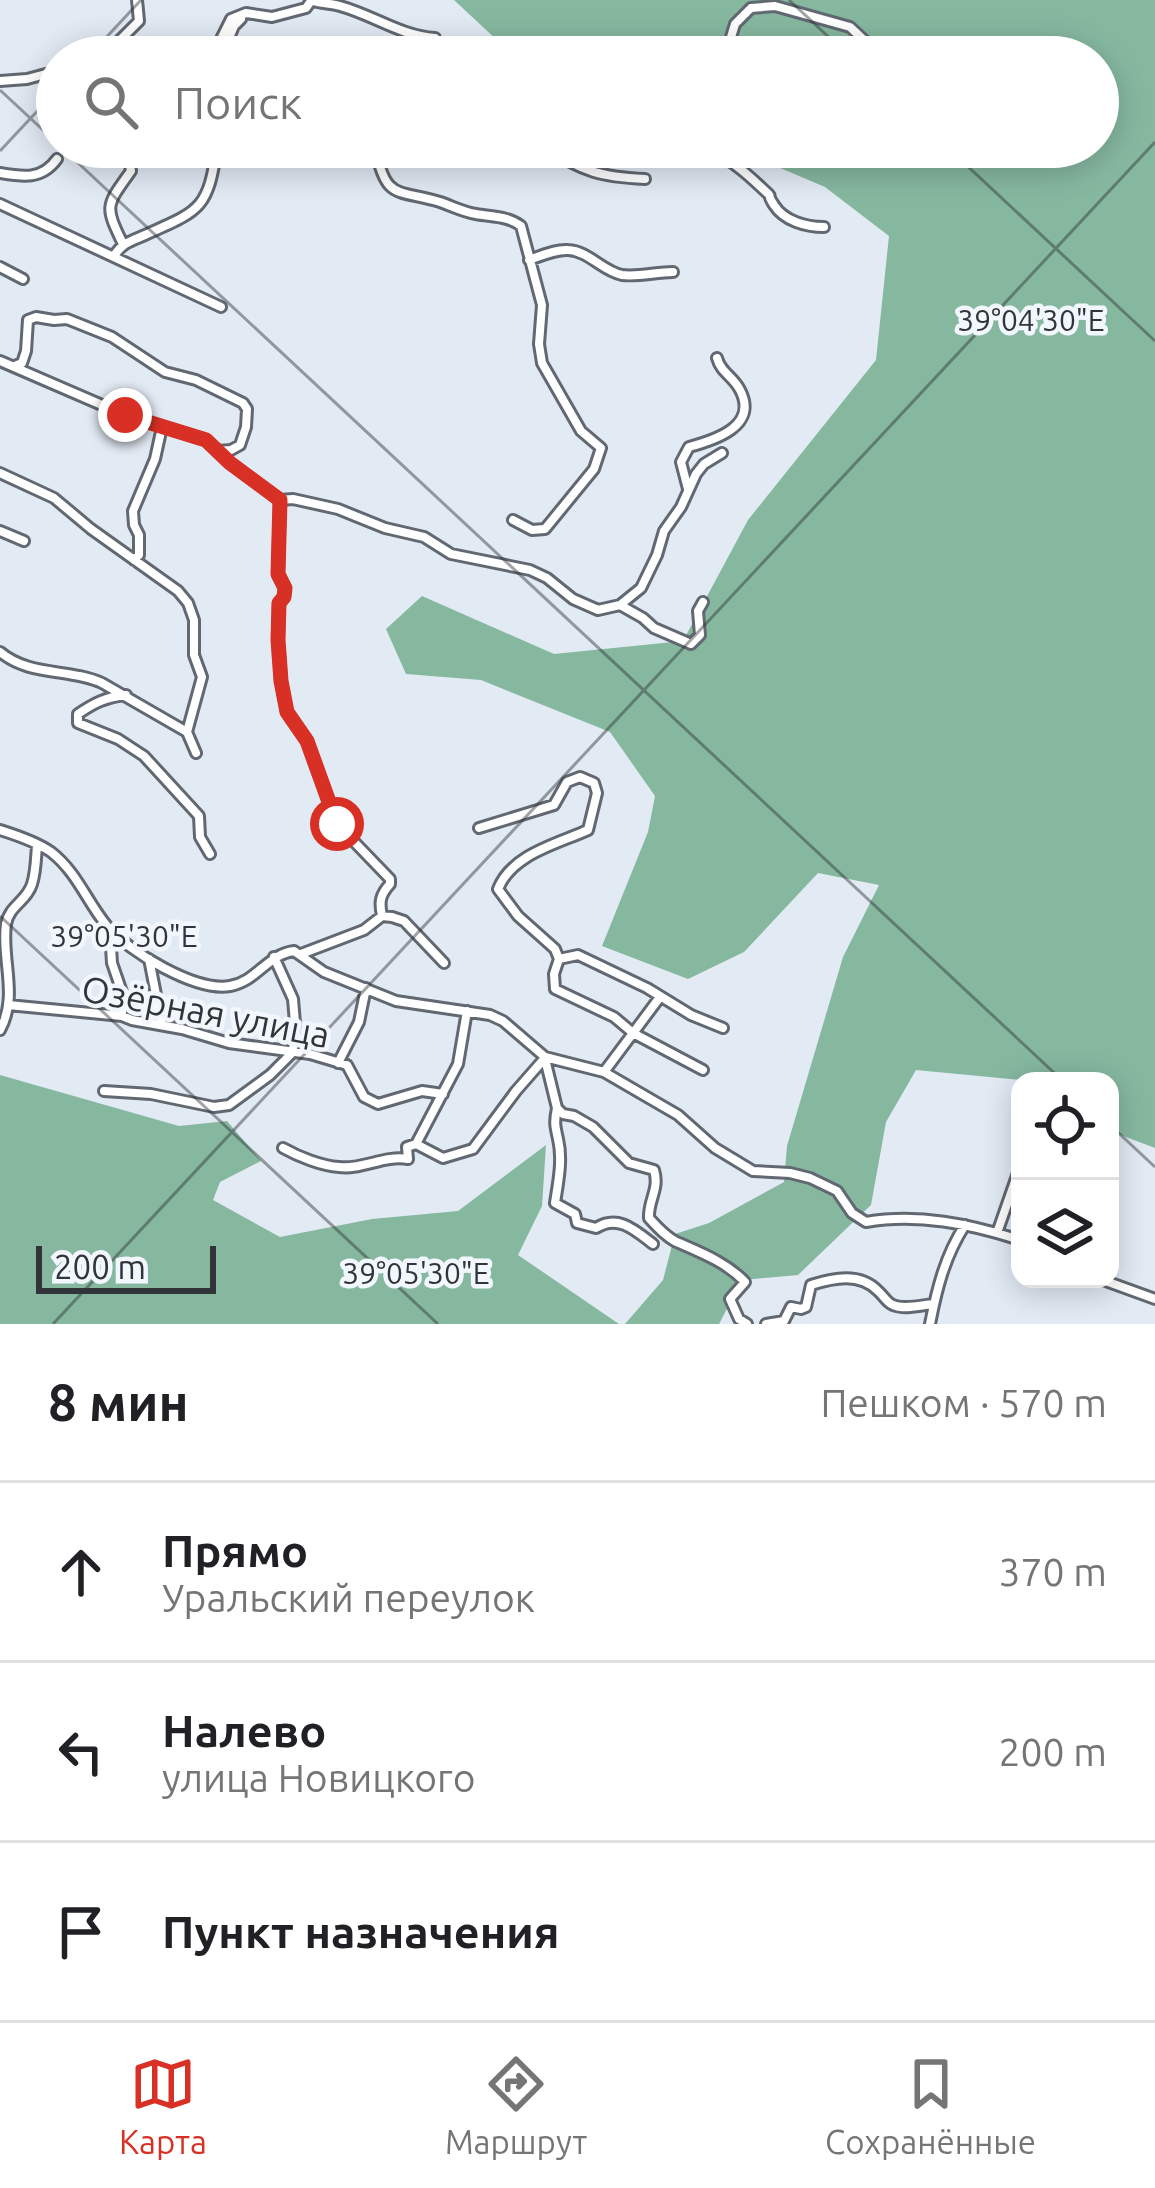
<!DOCTYPE html>
<html lang="ru">
<head>
<meta charset="utf-8">
<style>
	:root { --surface:#fff; --page:#f6f6f6; --text:#202124; --muted:#757577; --line:#e0e0e0; --accent:#d93025 }
	body { margin:0; font-family:Ubuntu,sans-serif; background:var(--page); color:var(--text) }
	.controls { position:absolute; right:36px; bottom:36px; display:grid; overflow:hidden; border-radius:24px; box-shadow:0 6px 30px #0003 }
	.controls button { width:108px; height:108px; display:grid; place-items:center; padding:0; border:0; border-bottom:3px solid var(--line); background:var(--surface); color:var(--text); font:60px sans-serif }
	.scale { position:absolute; left:36px; bottom:30px; width:180px; box-sizing:border-box; padding-left:12px; border:6px solid #313438; border-top:0; font-size:33px; line-height:42px; white-space:nowrap; color:#313438; -webkit-text-stroke:9px #f2f6fd; paint-order:stroke }
	.stop { position:absolute; width:36px; height:36px; margin:-27px; border:9px solid #d93025; border-radius:50%; background:#fff }
	.stop.end { background:#d93025; border-color:#fff; box-shadow:0 3px 12px #0008 }
	.list { margin:0; padding:0; list-style:none }
	h2 { display:flex; justify-content:space-between; align-items:center; height:156px; margin:0; padding:0 48px; font-size:51px }
	h2 small { font-size:39px; font-weight:400; color:var(--muted) }
	.list li { display:grid; grid-template-columns:78px 1fr auto; gap:36px; align-items:center; box-sizing:border-box; height:180px; padding:0 48px; border-top:3px solid var(--line) }
	.list b { display:block; font-size:45px; white-space:nowrap }
	.list p { margin:0; font-size:39px; white-space:nowrap; color:var(--muted) }
	.list em { font-size:39px; font-style:normal; color:var(--muted) }
	.icon { flex:none; width:66px; height:66px; fill:none; stroke:currentColor; stroke-width:2; stroke-linecap:round; stroke-linejoin:round }
	.map { position:relative; flex:none; width:1155px; height:1324px; overflow:hidden }
	.search { position:absolute; background:var(--surface); box-shadow:0 6px 30px #0003; left:36px; right:36px; top:36px; height:132px; display:flex; align-items:center; gap:30px; box-sizing:border-box; padding:0 42px; border-radius:66px; color:var(--muted); font-size:45px }
	.sheet { height:696px; background:var(--surface) }
	nav { display:flex; justify-content:space-around; align-items:center; box-sizing:border-box; height:168px; border-top:3px solid var(--line); background:var(--surface); font-size:33px; color:var(--muted) }
	nav a { display:grid; justify-items:center; gap:6px }
	nav .on { color:var(--accent) }
	.map>svg:first-child { display:block }
	.forest { fill:#86b8a0 }
	.lines { fill:none; stroke-linecap:round; stroke-linejoin:round }
	.minor-casing { stroke:#616871; stroke-width:14 }
	.minor { stroke:#fff; stroke-width:8 }
	.route { stroke:#d93025; stroke-width:15 }
	.ticks { fill:none; stroke:#313438; stroke-width:3; stroke-opacity:0.45 }
	.labels { text-anchor:middle; dominant-baseline:central; stroke-width:9; stroke-linejoin:round; paint-order:stroke }
	.street-label { font-size:36px; fill:#313438; stroke:#f2f6fd }
	.ticks-label { font-size:30px; text-anchor:middle; fill:#313438; stroke:#f2f6fd; stroke-width:9; stroke-linejoin:round; paint-order:stroke }
</style>
</head>
<body>
<div class="map">
<svg width="1155" height="1324" viewBox="0 0 1155 1324">
	<rect width="100%" height="100%" fill="#e2eaf4"/>
	<path class="forest" d="M454,0H1155V1148L1110,1131V1081H1031L916,1070L886,1122L871,1205L798,1275L742,1280L719,1324H625L663,1280L675,1234L709,1223L784,1182L787,1146L843,957L879,885L818,873L744,952L688,979L602,946L648,832L655,796L610,732L481,680L406,674L386,629L422,596L554,654L683,641L748,520L876,360L889,236L825,187L731,147H1098V57H515Z
		M0,1075L179,1126L227,1121L261,1161L220,1182L213,1200L280,1237L372,1219L458,1211L546,1145L542,1206L518,1255L619,1324H0Z"/>
	<g class="lines">
		<g class="minor-casing">
			<path id="minor" d="M311,0C321,4 329,3 340,6C373,15 401,36 435,38
				M94,57L116,51
				M116,57L120,40L139,21L137,0
				M221,57L218,45L231,19L246,13L272,17L306,8L311,1
				M239,57L229,38L234,26L241,19
				M725,57L735,24L751,8L775,6L850,27L882,57
				M0,81L27,79L57,71
				M375,147C386,201 396,189 440,202C452,206 463,212 476,214C492,217 508,216 521,226L542,305L539,344L542,363L581,431L601,448L594,469L545,529L532,530L513,520
				M546,147C582,172 602,177 645,179
				M699,147C725,154 744,171 763,189C776,201 764,190 774,205C784,221 806,227 824,227
				M0,173C23,177 42,180 57,159
				M0,204L221,307
				M123,244C104,205 106,206 131,171L127,147
				M114,256C122,243 131,241 145,235C201,210 208,209 217,147
				M529,260C541,256 556,249 568,250C589,251 602,271 622,275C639,277 656,272 673,272
				M0,267L23,279
				M0,361L125,415L206,440L230,463L280,500L293,499L338,509L385,528L424,537L451,554L530,570L547,578L573,599L598,610L620,605L641,588L657,555L664,531L681,507L696,474L704,464L722,453
				M15,366L22,363L26,351L28,320L36,317L54,320L67,319L112,337L165,372L196,380L243,403L247,409L246,427L240,445L231,450L218,451
				M0,473L54,498L91,529L178,591L188,603L194,620V655L202,677L187,732
				M688,489L681,462L689,447C715,440 759,426 740,390C733,376 721,373 717,358
				M280,500L278,575L285,588L284,597L279,603L278,640L281,681L287,712L307,741L337,824L390,879V884C380,895 379,902 382,916
				M0,531L24,541
				M134,560L139,555V535L134,525L133,511L155,459L162,427
				M620,605L643,618L654,628L691,644L700,635L698,611L703,602
				M0,652C30,677 69,668 102,683L187,732L196,753
				M126,695C106,697 94,703 78,714V723L118,739L144,756L199,816L200,837L210,854
				M479,828L554,805L567,782L580,777L594,783L597,793L588,830C557,844 512,854 498,889L518,916L555,949L559,959
				M0,830C16,835 37,842 51,852C77,872 87,902 107,926C129,952 196,992 230,986C256,982 268,954 294,951L324,972L396,1001L490,1015L503,1021L545,1057L604,1072L678,1115L715,1148L753,1171L790,1173L810,1178L837,1191L852,1213L866,1222C918,1213 970,1224 1020,1240
				M110,931L112,963L122,992V1016
				M301,954L364,930L382,916L392,917L404,921L444,963
				M149,959L162,1025
				M559,959L554,974L555,989L614,1017L633,1033L703,1070
				M559,959L578,955L647,988L691,1015L723,1028
				M8,1005L122,1016L132,1020L182,1029L229,1043L310,1054L347,1065L364,1097L378,1104L422,1091L443,1094
				M0,1030C19,996 1,959 6,924C9,906 27,901 32,884C36,872 36,857 37,845
				M545,1059L557,1108L563,1114L574,1116L593,1127L629,1163L654,1170C660,1189 648,1200 649,1218C657,1227 668,1239 679,1243C702,1253 727,1263 745,1282L730,1299L739,1319L747,1324
				M338,1063L359,1022L366,988
				M604,1072L660,997
				M104,1091L151,1094L214,1107L229,1105L270,1075L292,1053L296,1035L293,999L274,957
				M557,1108C554,1122 555,1126 558,1139C563,1160 558,1183 555,1203L575,1214L577,1223L596,1228C618,1214 635,1230 653,1244
				M416,1144L458,1064L467,1011
				M283,1148C299,1157 322,1166 339,1167C362,1170 384,1155 408,1159L407,1147L416,1144L443,1158L473,1149L516,1091L544,1059
				M997,1233L1020,1167
				M1100,1279L1155,1299
				M766,1324L784,1321L791,1307L801,1309L806,1307L811,1285C833,1278 860,1272 878,1291C883,1295 887,1303 893,1305C904,1310 922,1305 934,1304
				M930,1324C937,1288 945,1256 965,1225"/>
		</g>
		<use href="#minor" class="minor"/>
	</g>
	<g class="lines">
		<path class="route" d="M125,415L206,440L230,463L280,500L278,574L285,588L284,597L279,603L278,640L281,681L287,712L307,741L337,824"/>
	</g>
	<path class="ticks" d="M789,0L850,57M88,57L141,0M0,90L57,143M61,147L1063,1081M947,147L1155,341M0,151L57,90M0,916L438,1324M1110,1125L1155,1167M53,1324L1155,142"/>
	<g class="labels">
		<g class="street-label">
			<text transform="translate(206 1011) rotate(11)">Озёрная улица</text>
		</g>
	</g>
	<g class="ticks-label">
		<text x="1031" y="331">39°04'30"E</text>
		<text x="124" y="947">39°05'30"E</text>
		<text x="416" y="1284">39°05'30"E</text>
	</g>
</svg>
<div class="controls">
<button><svg class="icon" aria-label="locate" viewBox="0 0 24 24"><circle cx="12" cy="12" r="6"/><path d="M12 2v4M12 18v4M2 12h4M18 12h4"/></svg></button>
<button><svg class="icon" aria-label="layers" viewBox="0 0 24 24"><path d="M12 4l9 5-9 5-9-5zM3 14l9 5 9-5"/></svg></button>
</div>
<div class="scale">200 m</div>
<div class="stop" style="left:337px;top:824px"></div>
<div class="stop end" style="left:125px;top:415px"></div>
<div class="search"><svg class="icon" aria-label="search" viewBox="0 0 24 24"><circle cx="10" cy="10" r="6"/><path d="M15 15l6 6"/></svg>Поиск</div>
</div>
<section class="sheet">
<h2>8 мин<small>Пешком · 570 m</small></h2>
<ul class="list">
<li><svg class="icon" aria-label="ahead" viewBox="0 0 24 24"><path d="M12 20V5M6 11l6-6 6 6"/></svg><div><b>Прямо</b><p>Уральский переулок</p></div><em>370 m</em></li>
<li><svg class="icon" aria-label="left" viewBox="0 0 24 24"><path d="M17 20v-9H6M10 6l-5 5 5 5"/></svg><div><b>Налево</b><p>улица Новицкого</p></div><em>200 m</em></li>
<li><svg class="icon" aria-label="arrive" viewBox="0 0 24 24"><path d="M6 21V4h12l-3 4 3 4H6"/></svg><div><b>Пункт назначения</b></div></li>
</ul>
</section>
<nav>
<a class="on"><svg class="icon" aria-label="map" viewBox="0 0 24 24"><path d="M3 6l6-2 6 2 6-2v14l-6 2-6-2-6 2zM9 4v14M15 6v14"/></svg>Карта</a>
<a><svg class="icon" aria-label="directions" viewBox="0 0 24 24"><path d="M12 3l9 9-9 9-9-9zM9 14v-3h6M13 9l2 2-2 2"/></svg>Маршрут</a>
<a><svg class="icon" aria-label="saved" viewBox="0 0 24 24"><path d="M7 4h10v16l-5-4-5 4z"/></svg>Сохранённые</a>
</nav>
</body>
</html>
